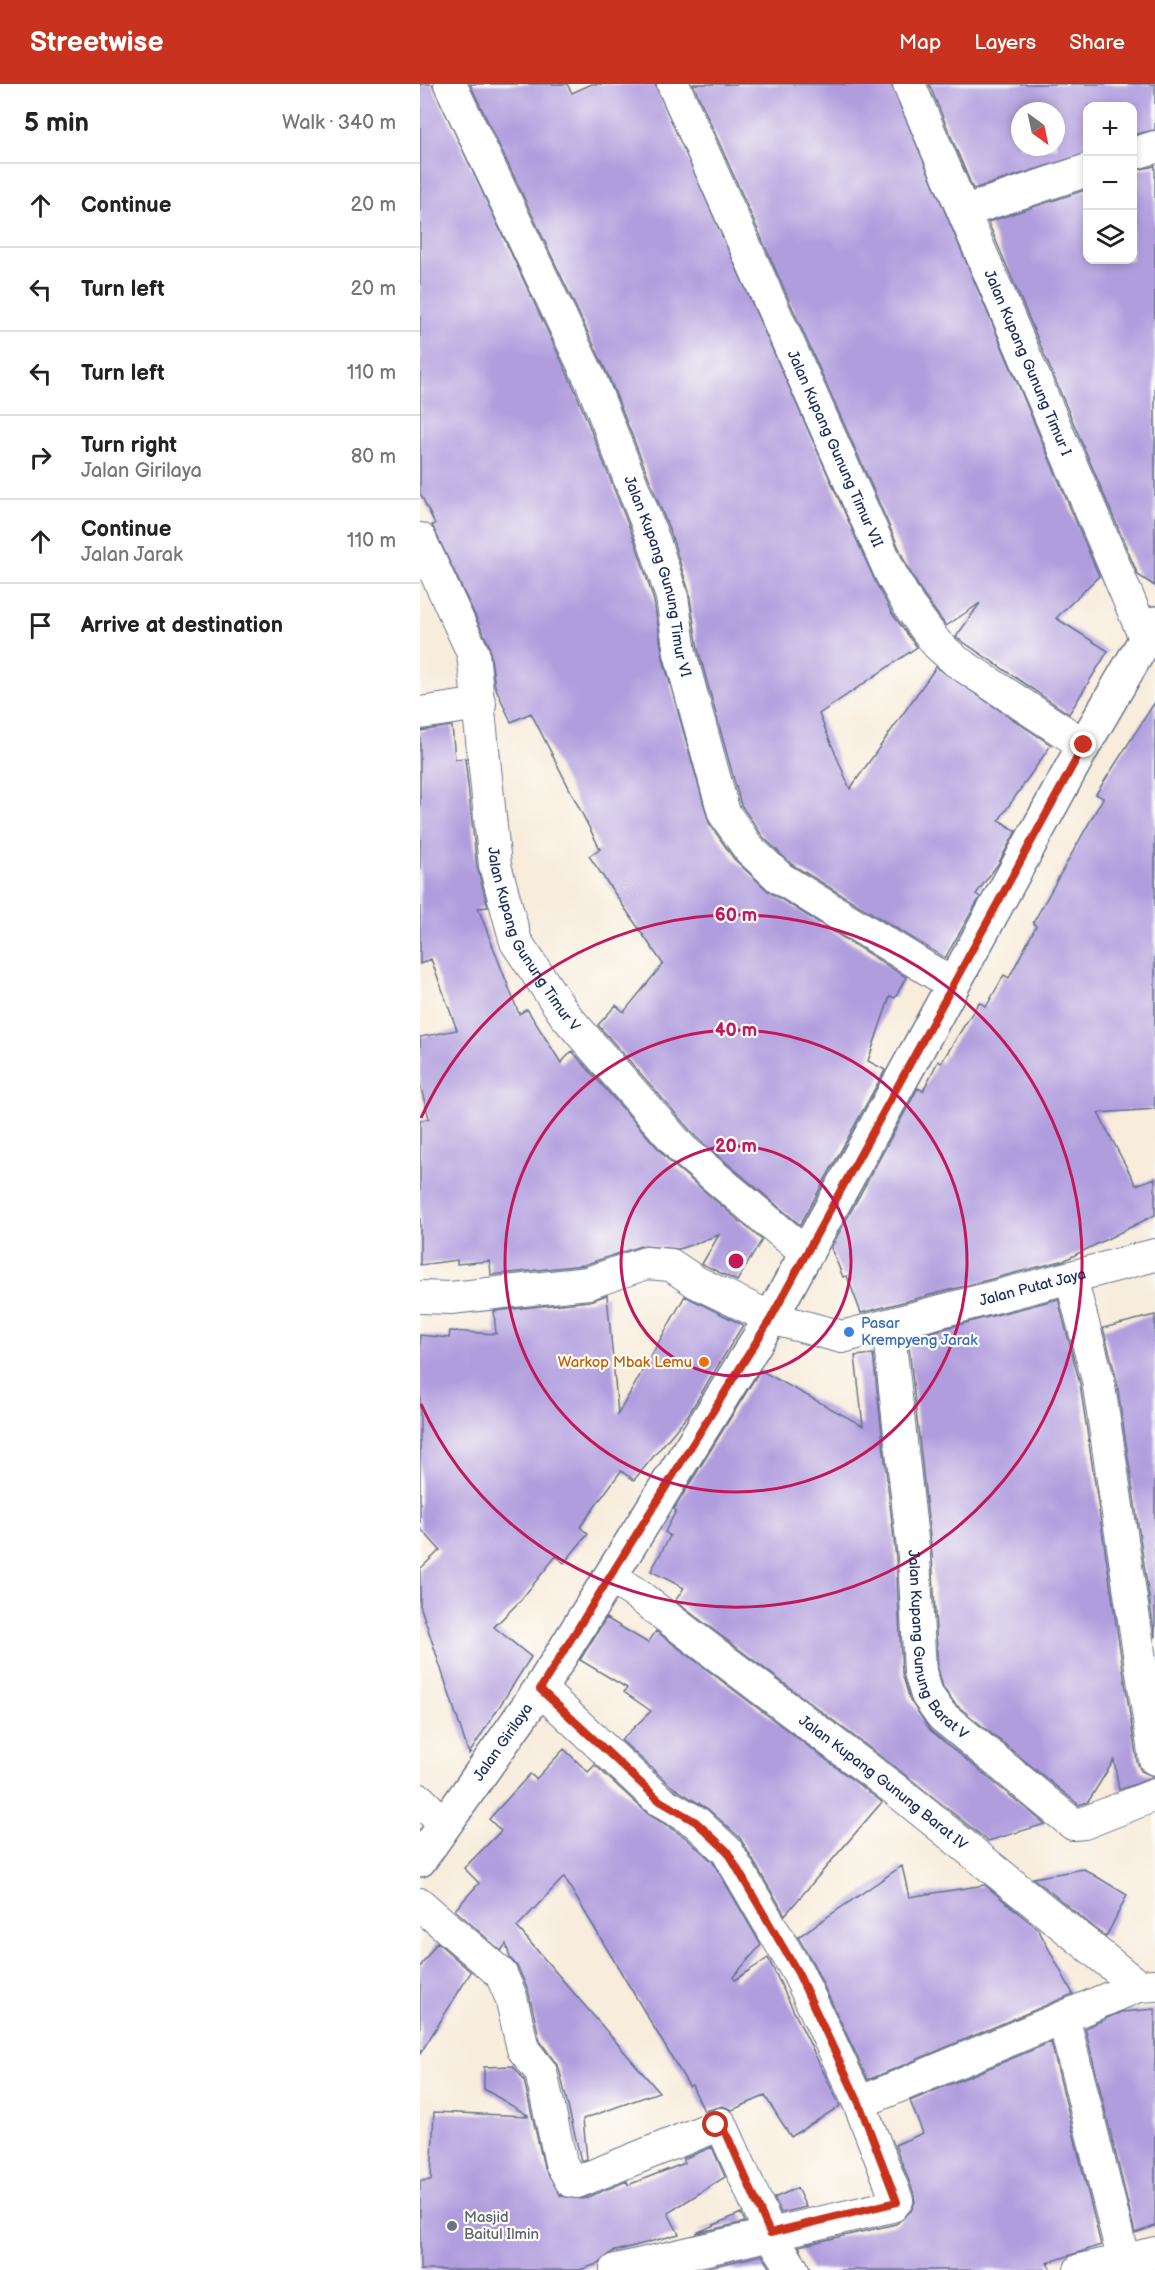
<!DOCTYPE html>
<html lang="en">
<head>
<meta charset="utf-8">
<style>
	:root { --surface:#fff; --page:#f2f2f2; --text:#222; --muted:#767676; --line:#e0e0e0; --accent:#c8321e }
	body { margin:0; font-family:"Balsamiq Sans",sans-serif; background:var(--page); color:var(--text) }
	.controls { position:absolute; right:18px; top:18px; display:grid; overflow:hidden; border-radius:12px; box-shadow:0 3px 9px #0003 }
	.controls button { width:54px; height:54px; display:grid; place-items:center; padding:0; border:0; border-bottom:2px solid var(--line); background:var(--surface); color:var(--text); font:30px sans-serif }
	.compass { position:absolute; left:591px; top:18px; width:54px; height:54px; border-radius:50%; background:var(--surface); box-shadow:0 3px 9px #0003; rotate:147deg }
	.stop { position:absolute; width:18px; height:18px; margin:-14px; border:4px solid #c8321e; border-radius:50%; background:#fff }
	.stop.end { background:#c8321e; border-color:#fff; box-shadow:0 2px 6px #0008 }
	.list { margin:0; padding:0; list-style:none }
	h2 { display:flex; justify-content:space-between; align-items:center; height:78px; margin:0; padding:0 24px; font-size:26px }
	h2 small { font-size:20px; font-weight:400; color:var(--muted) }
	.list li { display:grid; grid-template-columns:39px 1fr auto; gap:18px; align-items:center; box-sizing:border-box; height:84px; padding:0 24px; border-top:2px solid var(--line) }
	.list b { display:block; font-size:22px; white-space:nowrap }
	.list p { margin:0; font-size:20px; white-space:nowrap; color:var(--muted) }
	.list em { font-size:20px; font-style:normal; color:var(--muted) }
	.icon { flex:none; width:33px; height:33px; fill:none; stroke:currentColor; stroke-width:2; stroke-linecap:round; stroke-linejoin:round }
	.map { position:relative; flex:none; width:735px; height:2186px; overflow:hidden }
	header { display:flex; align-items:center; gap:36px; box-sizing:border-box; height:84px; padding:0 30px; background:var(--accent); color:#fff }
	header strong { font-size:28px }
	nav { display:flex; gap:33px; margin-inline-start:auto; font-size:21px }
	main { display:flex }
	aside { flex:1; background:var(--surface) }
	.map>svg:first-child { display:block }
	.building { fill:#b09dde; fill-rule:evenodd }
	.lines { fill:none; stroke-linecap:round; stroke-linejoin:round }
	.minor-casing { stroke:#68718a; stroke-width:34 }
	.tertiary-casing { stroke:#68718a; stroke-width:36 }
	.minor { stroke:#fff; stroke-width:32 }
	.tertiary { stroke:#fff; stroke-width:33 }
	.route { stroke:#c8321e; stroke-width:8 }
	.ring { fill:none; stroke:#c2185b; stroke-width:3 }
	.shop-dot { fill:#3f7fe0; stroke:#fdfcf7; stroke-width:2 }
	.food-dot { fill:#e8710a; stroke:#fdfcf7; stroke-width:2 }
	.worship-dot { fill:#6b7280; stroke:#fdfcf7; stroke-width:2 }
	.labels { text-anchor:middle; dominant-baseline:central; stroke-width:4.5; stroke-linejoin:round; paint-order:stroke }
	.street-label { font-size:15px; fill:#1b2f5e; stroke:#fdfcf7 }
	.shop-label { font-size:15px; fill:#366cbe; stroke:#fdfcf7; text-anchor:start }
	.food-label { font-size:15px; fill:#c56008; stroke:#fdfcf7; text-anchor:end }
	.worship-label { font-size:15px; fill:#5b616d; stroke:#fdfcf7; text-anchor:start }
	.centre { fill:#c2185b; stroke:#fdfcf7; stroke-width:3 }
	.ring-label { font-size:18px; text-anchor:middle; font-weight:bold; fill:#c2185b; stroke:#fdfcf7; stroke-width:4.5; stroke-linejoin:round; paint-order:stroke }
</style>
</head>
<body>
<header>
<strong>Streetwise</strong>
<nav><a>Map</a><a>Layers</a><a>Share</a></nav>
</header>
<main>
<aside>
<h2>5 min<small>Walk · 340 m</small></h2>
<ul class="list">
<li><svg class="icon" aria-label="ahead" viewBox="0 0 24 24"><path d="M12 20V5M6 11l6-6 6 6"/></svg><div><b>Continue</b></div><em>20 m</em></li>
<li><svg class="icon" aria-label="left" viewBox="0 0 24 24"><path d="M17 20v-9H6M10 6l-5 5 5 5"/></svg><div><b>Turn left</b></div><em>20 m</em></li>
<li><svg class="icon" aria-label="left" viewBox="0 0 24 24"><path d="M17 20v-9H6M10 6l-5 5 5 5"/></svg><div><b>Turn left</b></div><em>110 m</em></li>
<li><svg class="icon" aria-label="right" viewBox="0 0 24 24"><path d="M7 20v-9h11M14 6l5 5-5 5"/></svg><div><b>Turn right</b><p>Jalan Girilaya</p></div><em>80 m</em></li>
<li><svg class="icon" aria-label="ahead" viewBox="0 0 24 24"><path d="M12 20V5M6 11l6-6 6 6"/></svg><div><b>Continue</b><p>Jalan Jarak</p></div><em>110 m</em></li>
<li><svg class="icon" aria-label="arrive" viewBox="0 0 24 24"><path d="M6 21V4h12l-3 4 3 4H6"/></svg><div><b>Arrive at destination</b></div></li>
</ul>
</aside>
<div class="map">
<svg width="735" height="2186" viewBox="0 0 735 2186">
	<rect width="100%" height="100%" fill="#fdfcf7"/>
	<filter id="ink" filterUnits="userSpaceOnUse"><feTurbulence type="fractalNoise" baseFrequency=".0167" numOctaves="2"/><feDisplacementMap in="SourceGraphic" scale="12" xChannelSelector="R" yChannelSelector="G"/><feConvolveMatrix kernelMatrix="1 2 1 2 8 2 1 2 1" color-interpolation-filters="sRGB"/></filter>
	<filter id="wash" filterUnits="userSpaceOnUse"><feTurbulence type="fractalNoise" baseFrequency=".008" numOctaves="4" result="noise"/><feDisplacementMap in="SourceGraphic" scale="24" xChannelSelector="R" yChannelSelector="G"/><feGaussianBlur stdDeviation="1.35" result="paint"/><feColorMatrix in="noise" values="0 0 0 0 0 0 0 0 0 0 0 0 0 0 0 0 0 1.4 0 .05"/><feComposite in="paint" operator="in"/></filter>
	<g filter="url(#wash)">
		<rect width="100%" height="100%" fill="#f8ecdb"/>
		<g id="blocks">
			<path class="building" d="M0,0H12L155,306L217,463L234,517L243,574L289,739L314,775L348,807L486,893L475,914L470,912L448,977L465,986L380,1141L276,1053L178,941L196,921L204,928L243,880L169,772L180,765L111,629L91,638L75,602L69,561L12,441L15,440L0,409Z
				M50,0H147L152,9L172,0H235L455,497L473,531L497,563L399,630L430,705L516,583L631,661L579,736L596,747L578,780L556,810L560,813L525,874L371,780L343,753L321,721L278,565L269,508L251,450L188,291Z
				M273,0H471L679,492L636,534L688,567L649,630L536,553L560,519L526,542L504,512L487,482Z
				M509,0H735V46L712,51V22H668V69L553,105ZM600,27H636V63H600Z
				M735,82V502L718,491L568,138L668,105V176H712V87Z
				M735,618V1025L678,1029L716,1101L735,1094V1131L645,1176L441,1229L427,1192L423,1193L411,1164L498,1004L503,1007L518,977L521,979L559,918L566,923L584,891L589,894L616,842L613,839L683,714L676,710Z
				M32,642L35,675L45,674L57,783L68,823L58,824L99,930L107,925L141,979L152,967L250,1078L342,1156L317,1197L282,1180L299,1151L259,1165L221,1162L164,1181L71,1191L70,1177L37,1180V1176L0,1181V1037L9,1034L0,1001V953L37,946L11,875L0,880V647Z
				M187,1211L198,1330L265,1212L323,1241L268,1331L214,1396L201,1387L160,1443L168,1450L144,1479L136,1472L100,1517L74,1543L111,1573L49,1670L0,1521V1485L20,1466L0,1444V1251L29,1254L30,1247L76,1250L74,1227L170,1217Z
				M638,1215L660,1300L717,1678L721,1687L735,1693L699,1706L694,1676L668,1718L659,1721L535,1620L523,1603L518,1585L512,1471L488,1254Z
				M735,1231V1554L696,1293L683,1244Z
				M453,1270L476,1474L482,1589L490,1616L510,1646L625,1740L568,1757L484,1690L255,1517L264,1504L231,1487L250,1452L245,1448L256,1427L254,1425L340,1286L443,1342L435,1272Z
				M186,1534L228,1559L236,1547L462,1718L365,1831L320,1754L288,1725L251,1702L201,1656L231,1627L204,1608L207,1604L160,1576Z
				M144,1665L168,1688L175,1681L228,1730L265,1753L293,1778L341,1861L313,1893L315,1896L348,1874L420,2022L371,2053L345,2012L312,2026L303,2022L284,2027L272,2001L269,2002L144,1793L97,1843L239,2008L163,2035L167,2075L161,2077L139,1984L120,1957L108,1906L97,1882L90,1874L86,1860L81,1867L35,1826L59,1799L44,1784L81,1747L69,1735L110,1690L116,1695Z
				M482,1782L489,1813L565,1801L618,1845L653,1910L448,1996L394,1881L378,1853Z
				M664,1785L707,1811L686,1853L613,1794Z
				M17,1858L51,1888L0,1970V1883Z
				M735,1925V2142L715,2149L665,1944L701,1928Z
				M631,1958L681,2161L627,2179L631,2186H391L379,2162L476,2140L491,2127L495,2118L494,2110L475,2061L503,2049L490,2017Z
				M93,1982L104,1996L124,2083L141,2112L163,2115L207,2097L208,2101L265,2079L263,2075L292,2063L305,2093L248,2129L259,2150L192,2168L180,2179L160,2186H0V2097L11,2096L14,2028L109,2032L64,2005V1983Z
				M377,2104L386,2123L361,2129L354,2114Z
				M321,2129L325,2138L276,2149L292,2142Z
				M342,2171L352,2186H276Z"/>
		</g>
	</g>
	<g filter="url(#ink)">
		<use href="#blocks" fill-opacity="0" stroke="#68718a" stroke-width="1.5"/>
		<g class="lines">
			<g class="minor-casing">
				<g id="minor">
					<path id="s1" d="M30,0L172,299L234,457L252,513L260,569L304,729L329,765L360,794L532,900"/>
					<path id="s2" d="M253,0L471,490L489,522L517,560L536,577L664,661"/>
					<path id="s3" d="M489,0L726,556"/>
					<path d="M712,70L735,63"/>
					<path d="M545,127L668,86"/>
					<path id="s4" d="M0,455L53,569L75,781L96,858L145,931L263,1066L387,1170"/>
					<path d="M0,629L60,620"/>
					<path d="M651,1194L678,1296L735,1675"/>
					<path id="s5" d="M0,1213L31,1214L168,1199L226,1179L251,1181L276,1198L351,1234L422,1253L735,1171"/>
					<path id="s6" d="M468,1242L494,1473L500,1588L507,1611L522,1632L653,1740L664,1739L735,1711"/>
					<path id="s7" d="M190,1493L215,1509L473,1704L718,1902L735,1901"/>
					<path d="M120,1605L240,1717L276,1738L307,1767L378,1889L439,2019L477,2116L472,2122L196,2186"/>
					<path d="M0,1716L25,1741"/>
					<path d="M0,1820L81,1890L91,1913L103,1965L121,1988L141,2079L151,2097L157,2098L301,2040L350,2149L373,2186"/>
					<path d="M647,1948L706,2186"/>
					<path d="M439,2019L718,1902"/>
					<path d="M660,2186L735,2169"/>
				</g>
			</g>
			<g class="tertiary-casing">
				<g id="tertiary">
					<path id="s8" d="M0,1776L120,1605L351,1234L664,661L735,539"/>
				</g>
			</g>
			<use href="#minor" class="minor"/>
			<use href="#tertiary" class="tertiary"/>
		</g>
	</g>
	<g class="lines" filter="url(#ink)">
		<path class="route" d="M296,2041L300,2040L304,2044L350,2149L477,2118L439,2019L378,1889L307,1767L276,1738L240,1717L120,1605L351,1234L664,661"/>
	</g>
	<g class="ring">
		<circle cx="316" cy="1177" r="115"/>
		<circle cx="316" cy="1177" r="231"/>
		<path d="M1 1034A346 346 0 1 1 1 1320"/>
	</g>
	<circle class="shop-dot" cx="429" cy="1248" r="6"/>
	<circle class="food-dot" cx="284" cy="1278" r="6"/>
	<circle class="worship-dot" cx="32" cy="2142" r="6"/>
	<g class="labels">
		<g class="street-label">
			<text stroke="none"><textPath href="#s3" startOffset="303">Jalan Kupang Gunung Timur I</textPath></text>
			<text stroke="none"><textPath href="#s2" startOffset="399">Jalan Kupang Gunung Timur VII</textPath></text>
			<text stroke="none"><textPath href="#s1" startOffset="536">Jalan Kupang Gunung Timur VI</textPath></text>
			<text stroke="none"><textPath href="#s4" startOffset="423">Jalan Kupang Gunung Timur V</textPath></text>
			<text stroke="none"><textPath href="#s5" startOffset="639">Jalan Putat Jaya</textPath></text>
			<text stroke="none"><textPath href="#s6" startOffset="327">Jalan Kupang Gunung Barat V</textPath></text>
			<text stroke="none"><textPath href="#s8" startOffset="144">Jalan Girilaya</textPath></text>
			<text stroke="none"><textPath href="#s7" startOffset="342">Jalan Kupang Gunung Barat IV</textPath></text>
		</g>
		<g class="shop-label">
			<text x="441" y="1239">Pasar<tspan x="441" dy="17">Krempyeng Jarak</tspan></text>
		</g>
		<g class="food-label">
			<text x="272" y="1278">Warkop Mbak Lemu</text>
		</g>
		<g class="worship-label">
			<text x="44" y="2133">Masjid<tspan x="44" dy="17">Baitul Ilmin</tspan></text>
		</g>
	</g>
	<circle cx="316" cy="1177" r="9" class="centre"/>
	<g class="ring-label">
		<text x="316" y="837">60 m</text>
		<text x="316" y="952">40 m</text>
		<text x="316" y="1068">20 m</text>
	</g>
</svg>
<div class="controls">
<button>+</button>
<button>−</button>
<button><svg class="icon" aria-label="layers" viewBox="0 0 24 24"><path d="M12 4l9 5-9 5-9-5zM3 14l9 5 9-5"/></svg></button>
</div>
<svg class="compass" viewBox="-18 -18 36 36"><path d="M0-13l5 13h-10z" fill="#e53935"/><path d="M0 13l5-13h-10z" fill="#767676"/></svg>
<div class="stop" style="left:296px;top:2041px"></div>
<div class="stop end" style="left:664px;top:661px"></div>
</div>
</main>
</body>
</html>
